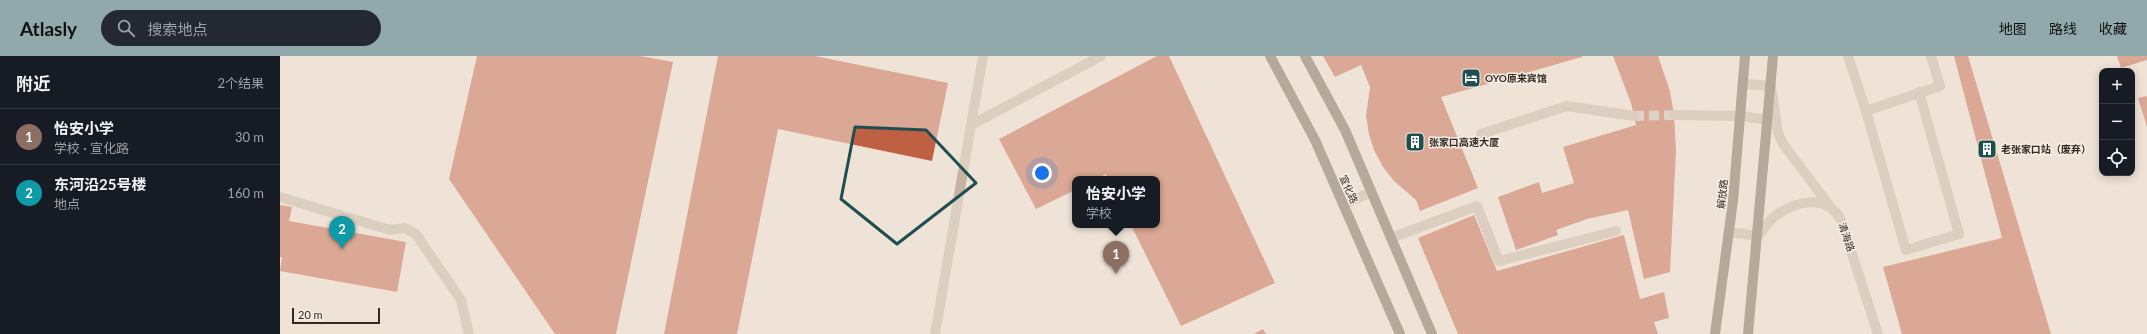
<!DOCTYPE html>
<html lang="zh">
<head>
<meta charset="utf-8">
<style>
	:root { --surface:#171b24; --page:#242831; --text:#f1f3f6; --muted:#9ea1a6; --line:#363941; --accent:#92a9ac }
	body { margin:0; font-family:Lato,"Noto Sans SC",sans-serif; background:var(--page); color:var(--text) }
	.controls { position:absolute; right:12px; top:12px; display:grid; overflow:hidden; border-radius:8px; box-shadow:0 2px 10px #0003 }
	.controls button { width:36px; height:36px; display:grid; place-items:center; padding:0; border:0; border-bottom:1px solid var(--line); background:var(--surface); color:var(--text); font:20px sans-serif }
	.scale { position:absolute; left:12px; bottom:10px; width:88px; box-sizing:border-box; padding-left:4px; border:2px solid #322925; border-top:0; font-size:11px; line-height:14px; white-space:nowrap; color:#322925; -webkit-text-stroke:3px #f7ede2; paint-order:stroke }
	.you { position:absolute; left:762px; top:117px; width:14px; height:14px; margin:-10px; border:3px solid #fff; border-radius:50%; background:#1a73e8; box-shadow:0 0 0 6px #1a73e833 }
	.badge { display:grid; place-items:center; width:26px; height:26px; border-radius:50%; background:var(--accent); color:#fff; font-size:13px; font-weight:700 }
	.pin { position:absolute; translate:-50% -33px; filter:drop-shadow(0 1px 2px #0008) }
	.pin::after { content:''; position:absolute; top:21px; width:14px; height:12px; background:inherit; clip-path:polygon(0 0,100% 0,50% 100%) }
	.popup { position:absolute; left:792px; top:120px; width:88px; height:52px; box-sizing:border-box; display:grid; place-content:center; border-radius:8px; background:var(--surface); filter:drop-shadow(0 1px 3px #0005); font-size:13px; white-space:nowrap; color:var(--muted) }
	.popup b { font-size:15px; color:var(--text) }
	.popup::after { content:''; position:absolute; left:50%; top:100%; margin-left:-8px; border:8px solid transparent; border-top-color:var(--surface) }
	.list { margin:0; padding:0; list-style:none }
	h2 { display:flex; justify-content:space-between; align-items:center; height:52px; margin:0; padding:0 16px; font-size:17px }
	h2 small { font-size:13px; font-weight:400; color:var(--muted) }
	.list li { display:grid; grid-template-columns:26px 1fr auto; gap:12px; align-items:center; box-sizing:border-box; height:56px; padding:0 16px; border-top:1px solid var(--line) }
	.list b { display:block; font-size:15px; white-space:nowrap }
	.list p { margin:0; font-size:13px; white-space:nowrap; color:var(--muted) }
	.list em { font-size:13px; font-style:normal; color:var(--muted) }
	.icon { flex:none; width:22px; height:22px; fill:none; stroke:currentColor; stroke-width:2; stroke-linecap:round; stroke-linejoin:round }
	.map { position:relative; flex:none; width:1867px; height:278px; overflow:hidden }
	header { display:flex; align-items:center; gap:24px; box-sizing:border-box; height:56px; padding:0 20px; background:var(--accent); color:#111 }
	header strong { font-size:19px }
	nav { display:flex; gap:22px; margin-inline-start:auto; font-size:14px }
	.search { width:280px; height:36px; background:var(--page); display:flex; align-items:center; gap:10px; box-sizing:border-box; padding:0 14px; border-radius:22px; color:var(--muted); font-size:15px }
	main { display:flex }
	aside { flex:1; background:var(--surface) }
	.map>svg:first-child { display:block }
	.building { fill:#c06043 }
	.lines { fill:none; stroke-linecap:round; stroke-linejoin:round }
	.minor-tunnel { stroke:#c9beb3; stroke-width:10; stroke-dasharray:10 5; stroke-linecap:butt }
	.minor { stroke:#c6b3a4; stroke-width:10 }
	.major { stroke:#736056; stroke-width:10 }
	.marked { fill:none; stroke:#1d4e51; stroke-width:3; stroke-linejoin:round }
	.labels { text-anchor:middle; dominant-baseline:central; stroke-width:3; stroke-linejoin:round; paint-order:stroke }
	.poi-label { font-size:10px; font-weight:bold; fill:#322925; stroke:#f7ede2; text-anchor:start }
	.street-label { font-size:10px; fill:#322925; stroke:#f7ede2 }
</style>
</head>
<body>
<header>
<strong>Atlasly</strong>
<div class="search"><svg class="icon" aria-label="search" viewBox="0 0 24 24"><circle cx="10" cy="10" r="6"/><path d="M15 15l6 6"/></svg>搜索地点</div>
<nav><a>地图</a><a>路线</a><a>收藏</a></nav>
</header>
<main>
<aside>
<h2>附近<small>2个结果</small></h2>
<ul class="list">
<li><span class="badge" style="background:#8d6e63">1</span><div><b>怡安小学</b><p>学校 · 宣化路</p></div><em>30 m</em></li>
<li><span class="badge" style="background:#0f9aa8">2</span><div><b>东河沿25号楼</b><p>地点</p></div><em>160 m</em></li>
</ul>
</aside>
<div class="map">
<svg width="1867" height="278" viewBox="0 0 1867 278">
	<rect width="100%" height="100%" fill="#efe3d7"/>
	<path class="building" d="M197,0H360L393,6L336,278H275L169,123Z
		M438,0H535L668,27L652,105L498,73L457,278H384Z
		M877,0H889L995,227L901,270L851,169H877V123H828L826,118L816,123H795V134L756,153L719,83Z
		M1043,0H1302V1L1161,41L1198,132L1140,155L1136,144L1114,125L1103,111L1094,94L1089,78L1086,60L1090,31L1081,9L1055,21Z
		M1333,0H1378L1390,35L1394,59L1396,95L1390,216L1364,223L1348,154L1307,163L1276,174L1278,179L1236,194L1218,141L1259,126L1262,137L1294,127L1283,91L1356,69L1351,47Z
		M1674,0H1688L1771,278H1622L1603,211L1722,182Z
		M1837,0H1867V4L1841,12Z
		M1867,40V71L1858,42Z
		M0,149L12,151L9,165L126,186L117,236L0,215L2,201H0Z
		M1194,159L1217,215L1344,179L1360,243L1384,236L1389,262L1374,266L1378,278H1178L1138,182Z
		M983,273L986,278H974Z"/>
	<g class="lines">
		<path class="minor-tunnel" d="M1354,60L1394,59"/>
		<path class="minor" d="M1568,0L1586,55L1660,30L1651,0
			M1464,28L1491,30L1498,77L1503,88L1549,149
			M1586,55L1626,194L1679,178L1639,36
			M1394,59L1461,60L1488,64
			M691,69L821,0
			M1201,78L1287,50L1354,60
			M0,141L110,174L125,172L136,178L181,244L189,278
			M1063,149L1091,136
			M1449,176L1478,180C1483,174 1488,166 1494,161C1515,145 1546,137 1561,164L1598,278
			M1111,182L1197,150L1219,205L1336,175
			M655,278L703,0"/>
		<path class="major" d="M990,0L1035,84L1120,278
			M1025,0L1065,74L1152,278
			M1435,278L1453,145L1465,0
			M1468,278L1493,0"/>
	</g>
	<path d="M0 0H1867V278H0ZM575,71L646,74L696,127L617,188L561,143Z" fill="#efe3d7" fill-opacity=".55" fill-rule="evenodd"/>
	<path class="marked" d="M575,71L646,74L696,127L617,188L561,143Z"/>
	<defs>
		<g id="hotel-square" transform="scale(1)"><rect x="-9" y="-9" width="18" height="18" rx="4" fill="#1d4e51" stroke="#f7ede2"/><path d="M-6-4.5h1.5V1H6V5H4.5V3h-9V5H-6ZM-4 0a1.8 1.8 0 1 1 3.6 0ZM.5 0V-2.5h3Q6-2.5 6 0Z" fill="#fff"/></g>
		<g id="building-square" transform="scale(1)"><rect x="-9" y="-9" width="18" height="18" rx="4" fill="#1d4e51" stroke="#f7ede2"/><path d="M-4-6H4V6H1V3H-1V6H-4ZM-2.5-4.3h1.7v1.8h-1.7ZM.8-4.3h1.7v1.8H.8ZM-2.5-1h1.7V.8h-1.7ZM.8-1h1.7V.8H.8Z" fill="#fff"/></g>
	</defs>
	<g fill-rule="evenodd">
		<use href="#hotel-square" x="1191" y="22"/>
		<use href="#building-square" x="1135" y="86"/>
		<use href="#building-square" x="1707" y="93"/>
	</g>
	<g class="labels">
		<g class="poi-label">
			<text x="1205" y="22">OYO原来宾馆</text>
			<text x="1149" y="86">张家口高速大厦</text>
			<text x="1721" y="93">老张家口站（废弃）</text>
		</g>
		<g class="street-label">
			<text transform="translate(1069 133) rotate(66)">宣化路</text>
			<text transform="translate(1442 138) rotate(-84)">解放路</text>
			<text transform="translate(1567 181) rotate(71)">清海路</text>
		</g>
	</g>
</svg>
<div class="controls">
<button>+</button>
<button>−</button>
<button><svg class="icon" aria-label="locate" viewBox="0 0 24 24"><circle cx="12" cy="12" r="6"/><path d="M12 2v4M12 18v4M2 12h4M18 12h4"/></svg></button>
</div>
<div class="scale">20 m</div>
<div class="you"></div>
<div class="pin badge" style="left:836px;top:218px;background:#8d6e63">1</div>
<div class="popup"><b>怡安小学</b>学校</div>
<div class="pin badge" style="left:62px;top:193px;background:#0f9aa8">2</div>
</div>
</main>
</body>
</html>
